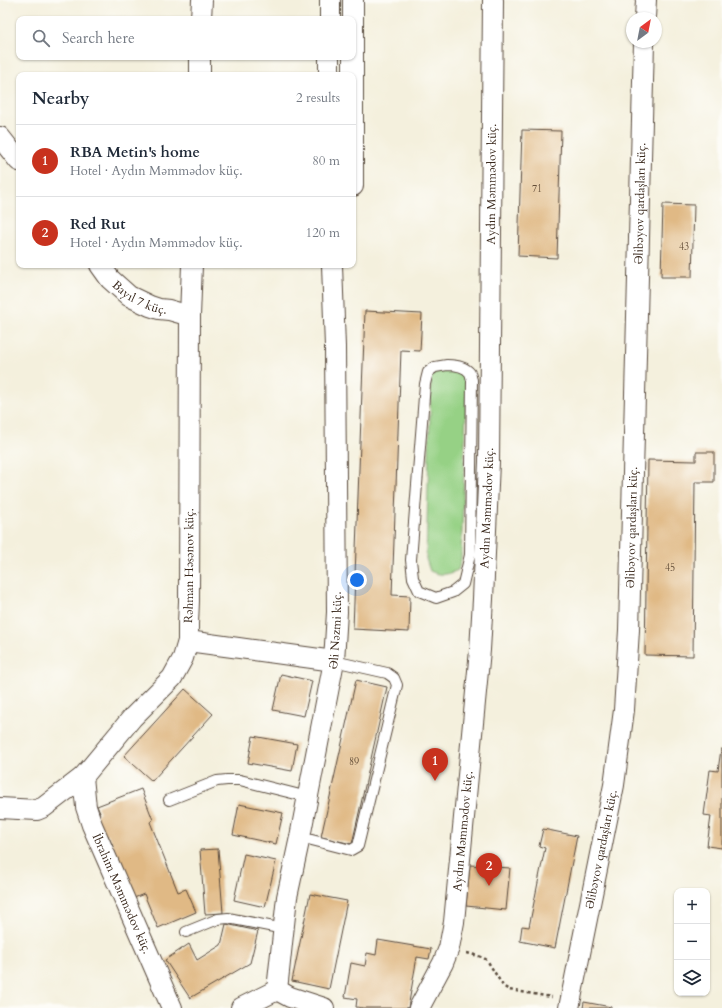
<!DOCTYPE html>
<html lang="en">
<head>
<meta charset="utf-8">
<style>
	:root { --surface:#fff; --page:#f2f2f3; --text:#1f2937; --muted:#747a83; --line:#e0e1e3; --accent:#c8321e }
	body { margin:0; font-family:Cardo,serif; background:var(--page); color:var(--text) }
	.controls { position:absolute; right:12px; bottom:12px; display:grid; overflow:hidden; border-radius:8px; box-shadow:0 1px 3px #0004 }
	.controls button { width:36px; height:36px; display:grid; place-items:center; padding:0; border:0; border-bottom:1px solid var(--line); background:var(--surface); color:var(--text); font:20px sans-serif }
	.compass { position:absolute; left:626px; top:12px; width:36px; height:36px; border-radius:50%; background:var(--surface); box-shadow:0 1px 3px #0004; rotate:32deg }
	.you { position:absolute; left:357px; top:580px; width:14px; height:14px; margin:-10px; border:3px solid #fff; border-radius:50%; background:#1a73e8; box-shadow:0 0 0 6px #1a73e833 }
	.badge { display:grid; place-items:center; width:26px; height:26px; border-radius:50%; background:var(--accent); color:#fff; font-size:13px; font-weight:700 }
	.pin { position:absolute; translate:-50% -33px; filter:drop-shadow(0 1px 2px #0008) }
	.pin::after { content:''; position:absolute; top:21px; width:14px; height:12px; background:inherit; clip-path:polygon(0 0,100% 0,50% 100%) }
	.list { margin:0; padding:0; list-style:none }
	h2 { display:flex; justify-content:space-between; align-items:center; height:52px; margin:0; padding:0 16px; font-size:17px }
	h2 small { font-size:13px; font-weight:400; color:var(--muted) }
	.list li { display:grid; grid-template-columns:26px 1fr auto; gap:12px; align-items:center; box-sizing:border-box; height:72px; padding:0 16px; border-top:1px solid var(--line) }
	.list b { display:block; font-size:15px; white-space:nowrap }
	.list p { margin:0; font-size:13px; white-space:nowrap; color:var(--muted) }
	.list em { font-size:13px; font-style:normal; color:var(--muted) }
	.icon { flex:none; width:22px; height:22px; fill:none; stroke:currentColor; stroke-width:2; stroke-linecap:round; stroke-linejoin:round }
	.map { position:relative; flex:none; width:722px; height:1008px; overflow:hidden }
	.search { position:absolute; background:var(--surface); box-shadow:0 1px 3px #0004; left:16px; top:16px; width:340px; height:44px; display:flex; align-items:center; gap:10px; box-sizing:border-box; padding:0 14px; border-radius:8px; color:var(--muted); font-size:15px }
	.panel { position:absolute; background:var(--surface); box-shadow:0 1px 3px #0004; left:16px; top:72px; width:340px; height:196px; border-radius:8px }
	.map>svg:first-child { display:block }
	.green { fill:#96d185; stroke:#687e52 }
	.building { fill:#e0b985 }
	.lines { fill:none; stroke-linecap:round; stroke-linejoin:round }
	.lane-casing { stroke:#57483b; stroke-width:12 }
	.street-casing { stroke:#57483b; stroke-width:22 }
	.path { stroke:#57483b; stroke-width:2.5; stroke-dasharray:3 3; stroke-linecap:butt }
	.lane { stroke:#fff; stroke-width:10 }
	.street { stroke:#fff; stroke-width:20 }
	.labels { text-anchor:middle; dominant-baseline:central; stroke-width:3; stroke-linejoin:round; paint-order:stroke }
	.number-label { font-size:10px; fill:#644e38 }
	.street-label { font-size:12px; fill:#3b2a1e; stroke:#fdfcf7 }
</style>
</head>
<body>
<div class="map">
<svg width="722" height="1008" viewBox="0 0 722 1008">
	<rect width="100%" height="100%" fill="#fdfcf7"/>
	<filter id="ink" filterUnits="userSpaceOnUse"><feTurbulence type="fractalNoise" baseFrequency=".025" numOctaves="2"/><feDisplacementMap in="SourceGraphic" scale="8" xChannelSelector="R" yChannelSelector="G"/><feConvolveMatrix kernelMatrix="1 2 1 2 8 2 1 2 1" color-interpolation-filters="sRGB"/></filter>
	<filter id="wash" filterUnits="userSpaceOnUse"><feTurbulence type="fractalNoise" baseFrequency=".012" numOctaves="4" result="noise"/><feDisplacementMap in="SourceGraphic" scale="16" xChannelSelector="R" yChannelSelector="G"/><feGaussianBlur stdDeviation="0.9" result="paint"/><feColorMatrix in="noise" values="0 0 0 0 0 0 0 0 0 0 0 0 0 0 0 0 0 1.4 0 .05"/><feComposite in="paint" operator="in"/></filter>
	<g filter="url(#wash)">
		<rect width="100%" height="100%" fill="#f4f0dd"/>
		<path class="green" d="M454,367L463,373L467,380L461,560L458,570C447,575 441,576 430,571L426,559L431,379C437,366 441,368 454,367Z"/>
		<g id="blocks">
			<path class="building" d="M522,130L561,131L557,258L518,256Z
				M663,204L694,205L692,277H661Z
				M365,311L422,314L420,351L401,350L392,595L410,596L409,632L353,629Z
				M696,452H714V482H695L693,656L645,655L648,460L696,461Z
				M281,674L312,681L304,716L273,710Z
				M356,680L387,687L352,844L321,837Z
				M185,689L213,714L152,781L124,756Z
				M253,736L297,744L292,771L248,763Z
				M721,749H722V848L707,846L711,816L704,815L710,770L718,771Z
				M141,789L153,820L150,822L178,892L186,889L196,912L158,928L144,894L134,898L108,835L103,836L95,815L100,813L97,806Z
				M239,804L283,813L276,844L233,835Z
				M543,829L577,836L555,948L520,941L522,926L529,927L545,848L539,846Z
				M218,849L223,913L205,914L200,850Z
				M244,854L276,861L265,907L234,900Z
				M470,865L510,868L506,910L466,906Z
				M310,894L347,901L329,989L292,981Z
				M226,924L258,931L250,963L190,998L165,960L189,944L197,960L221,945Z
				M378,940L431,949L429,959L417,957L408,1008H364L356,1007L357,999L345,997L351,963L365,966L367,953L376,955Z
				M584,1002L611,1007V1008H583Z"/>
		</g>
	</g>
	<g filter="url(#ink)">
		<use href="#blocks" fill-opacity="0" stroke="#57483b" stroke-width="1"/>
		<g class="lines">
			<g class="lane-casing">
				<path id="lane" d="M447,365C454,365 465,366 470,373C471,375 471,378 472,380L470,555L463,584L453,592L436,598L419,591L413,578L411,560L425,384L428,372L435,367Z
					M169,800L217,781L227,780H240L308,797
					M300,837L351,850L358,846L397,685L394,678L387,673L334,661
					M186,932L218,919L228,918L284,929"/>
			</g>
			<g class="street-casing">
				<g id="street">
					<path d="M645,18L646,0"/>
					<path d="M201,19L202,0"/>
					<path d="M330,19V0"/>
					<path d="M200,75V57"/>
					<path d="M329,75V57"/>
					<path d="M0,137L19,161"/>
					<path d="M353,186V0"/>
					<path id="s1" d="M100,265L110,279L129,296L150,306L159,309L169,310L190,316"/>
					<path d="M188,641L334,661"/>
					<path id="s2" d="M83,777L86,807L92,825L172,1008"/>
					<path id="s3" d="M0,808L37,810L44,807L83,777L132,718L172,678L183,658L188,641V624L189,601L190,316L192,265"/>
					<path id="s4" d="M277,990L287,897L300,837L334,661L337,612L335,347L332,265"/>
					<path d="M277,990L290,997L324,1008"/>
					<path d="M241,1008L277,990"/>
					<path id="s5" d="M419,1008L443,963L449,948L454,922L480,650L483,599L489,462L493,0"/>
					<path id="s6" d="M569,1008L614,785L624,710L629,630L644,42"/>
				</g>
			</g>
			<path class="path" d="M467,953L482,957L487,960L503,986L509,990L552,997"/>
			<use href="#lane" class="lane"/>
			<use href="#street" class="street"/>
		</g>
	</g>
	<g class="labels">
		<g class="number-label">
			<text x="537" y="189">71</text>
			<text x="684" y="247">43</text>
			<text x="670" y="568">45</text>
			<text x="354" y="762">89</text>
		</g>
		<g class="street-label">
			<text stroke="none"><textPath href="#s5" startOffset="833">Aydın Məmmədov küç.</textPath></text>
			<text stroke="none"><textPath href="#s6" startOffset="810">Əlibəyov qardaşları küç.</textPath></text>
			<text stroke="none"><textPath href="#s1" startOffset="53">Bayıl 7 küç.</textPath></text>
			<text stroke="none"><textPath href="#s5" startOffset="509">Aydın Məmmədov küç.</textPath></text>
			<text stroke="none"><textPath href="#s6" startOffset="486">Əlibəyov qardaşları küç.</textPath></text>
			<text stroke="none"><textPath href="#s3" startOffset="343">Rəhman Həsənov küç.</textPath></text>
			<text stroke="none"><textPath href="#s4" startOffset="365">Əli Nəzmi küç.</textPath></text>
			<text stroke="none"><textPath href="#s5" startOffset="185">Aydın Məmmədov küç.</textPath></text>
			<text stroke="none"><textPath href="#s6" startOffset="162">Əlibəyov qardaşları küç.</textPath></text>
			<text stroke="none"><textPath href="#s2" startOffset="124">İbrahim Məmmədov küç.</textPath></text>
		</g>
	</g>
</svg>
<div class="controls">
<button>+</button>
<button>−</button>
<button><svg class="icon" aria-label="layers" viewBox="0 0 24 24"><path d="M12 4l9 5-9 5-9-5zM3 14l9 5 9-5"/></svg></button>
</div>
<svg class="compass" viewBox="-18 -18 36 36"><path d="M0-13l5 13h-10z" fill="#e53935"/><path d="M0 13l5-13h-10z" fill="#747a83"/></svg>
<div class="you"></div>
<div class="pin badge" style="left:435px;top:781px">1</div>
<div class="pin badge" style="left:489px;top:886px">2</div>
<div class="search"><svg class="icon" aria-label="search" viewBox="0 0 24 24"><circle cx="10" cy="10" r="6"/><path d="M15 15l6 6"/></svg>Search here</div>
<section class="panel">
<h2>Nearby<small>2 results</small></h2>
<ul class="list">
<li><span class="badge">1</span><div><b>RBA Metin's home</b><p>Hotel · Aydın Məmmədov küç.</p></div><em>80 m</em></li>
<li><span class="badge">2</span><div><b>Red Rut</b><p>Hotel · Aydın Məmmədov küç.</p></div><em>120 m</em></li>
</ul>
</section>
</div>
</body>
</html>
